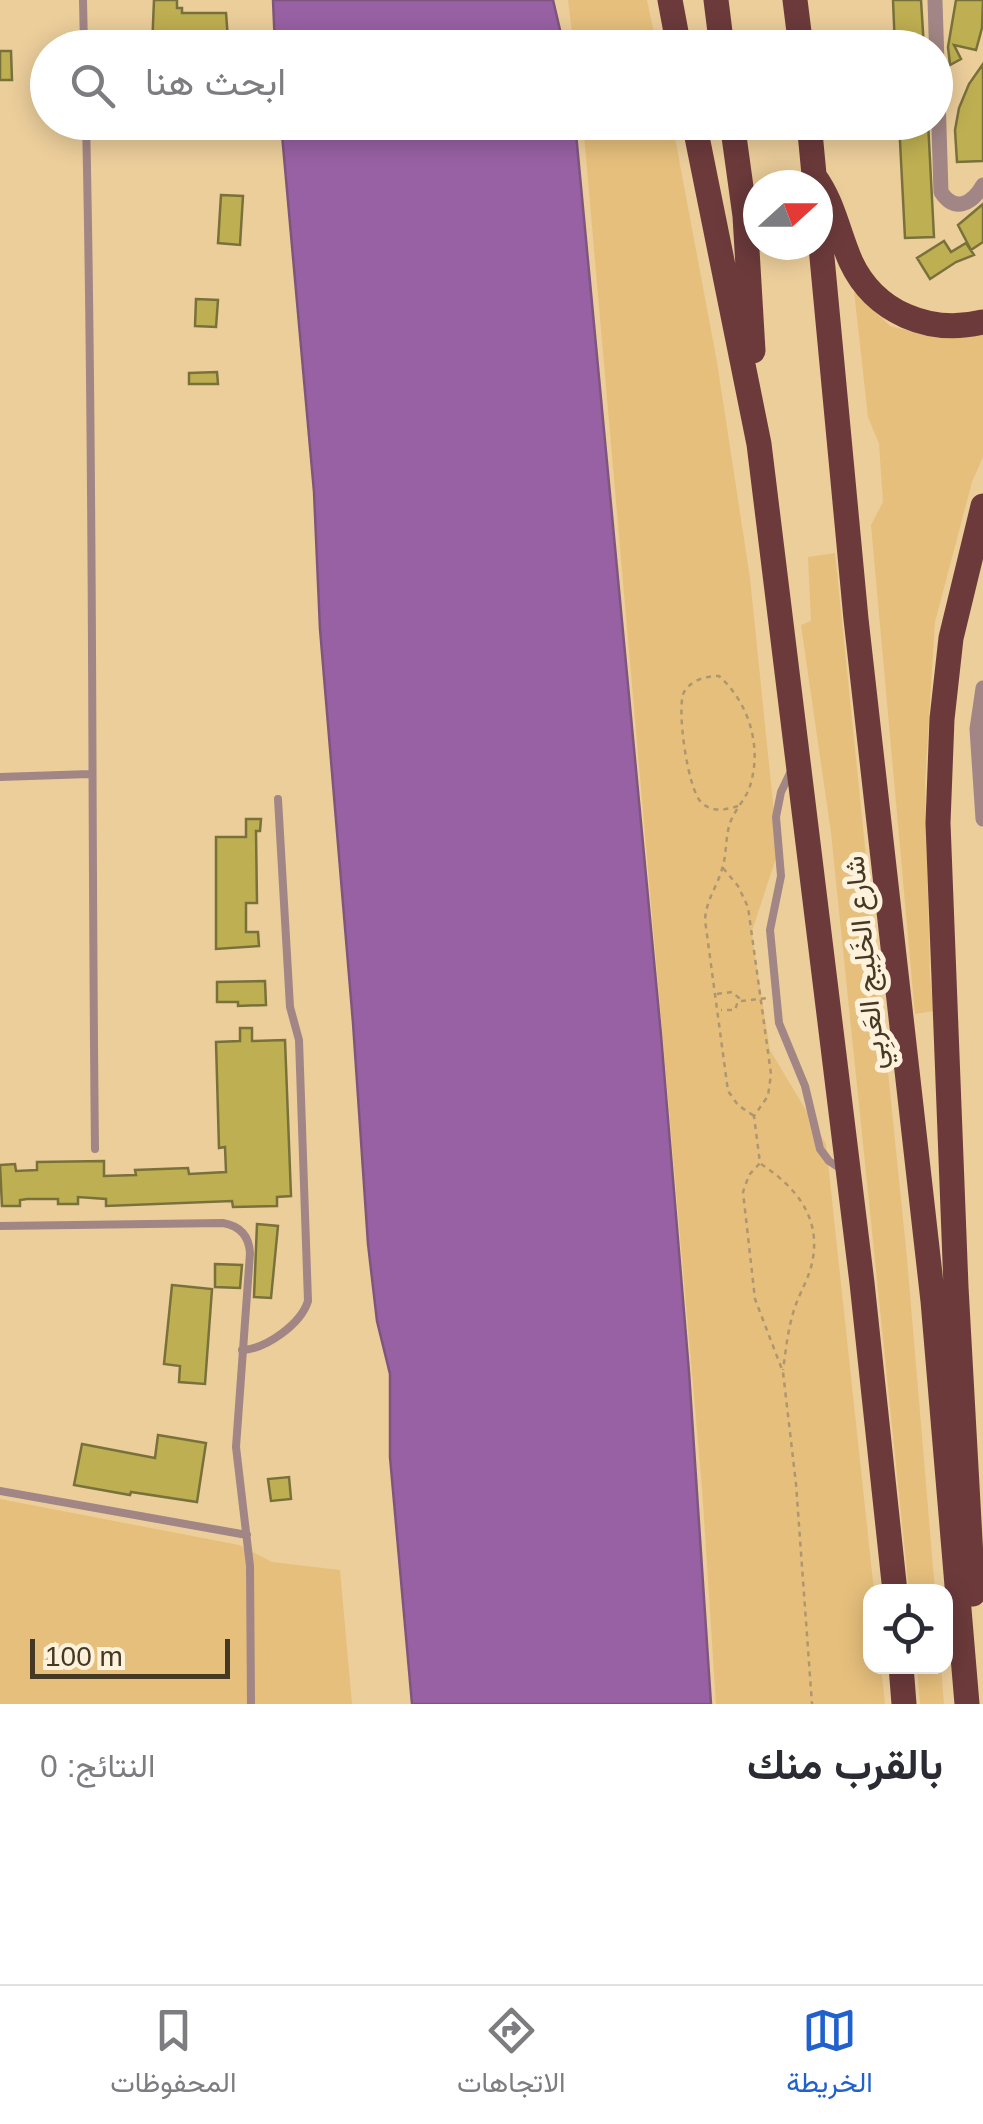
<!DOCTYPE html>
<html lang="ar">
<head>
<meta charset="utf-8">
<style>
	:root { --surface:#fff; --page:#f2f2f3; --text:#2b2b33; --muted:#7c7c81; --line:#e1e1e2; --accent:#2061cd }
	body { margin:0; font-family:Helvetica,Vazirmatn,sans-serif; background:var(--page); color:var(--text); direction:rtl }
	.controls { position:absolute; right:30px; bottom:30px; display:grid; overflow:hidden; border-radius:20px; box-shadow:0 5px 25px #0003 }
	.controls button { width:90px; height:90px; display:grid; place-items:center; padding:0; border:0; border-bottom:2px solid var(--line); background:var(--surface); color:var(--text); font:50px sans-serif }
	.compass { position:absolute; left:743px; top:170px; width:90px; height:90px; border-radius:50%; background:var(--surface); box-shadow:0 5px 25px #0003; rotate:69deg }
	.scale { position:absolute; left:30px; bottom:25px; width:200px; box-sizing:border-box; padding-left:10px; border:5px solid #453924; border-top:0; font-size:28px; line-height:35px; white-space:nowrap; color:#453924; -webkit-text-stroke:8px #fef2dd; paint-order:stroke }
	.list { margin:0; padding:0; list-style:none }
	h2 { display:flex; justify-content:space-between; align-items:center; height:130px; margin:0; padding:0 40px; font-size:42px }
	h2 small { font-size:32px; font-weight:400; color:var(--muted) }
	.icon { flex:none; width:55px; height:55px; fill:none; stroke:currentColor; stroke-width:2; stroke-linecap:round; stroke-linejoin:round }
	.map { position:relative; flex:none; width:983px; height:1704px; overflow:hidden; direction:ltr }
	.search { position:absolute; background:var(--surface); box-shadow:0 5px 25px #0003; left:30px; right:30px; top:30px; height:110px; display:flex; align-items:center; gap:25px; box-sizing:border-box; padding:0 35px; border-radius:55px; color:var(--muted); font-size:38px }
	.sheet { height:280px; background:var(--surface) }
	nav { display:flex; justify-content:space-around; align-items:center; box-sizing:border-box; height:140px; border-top:2px solid var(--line); background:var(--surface); font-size:28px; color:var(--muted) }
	nav a { display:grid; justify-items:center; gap:5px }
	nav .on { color:var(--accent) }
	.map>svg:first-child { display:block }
	.green { fill:#e6bf7c }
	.water { fill:#9861a4; stroke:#7f557e; stroke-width:2.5 }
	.building { fill:#beaf52; stroke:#79713b; stroke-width:2.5 }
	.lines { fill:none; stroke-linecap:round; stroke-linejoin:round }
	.path { stroke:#ae976f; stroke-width:2.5; stroke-dasharray:5 5; stroke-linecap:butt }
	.service { stroke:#a18685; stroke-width:8 }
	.minor { stroke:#a18685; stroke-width:15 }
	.trunk { stroke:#6c3a3b; stroke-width:25 }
	.labels { text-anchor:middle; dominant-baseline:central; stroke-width:10; stroke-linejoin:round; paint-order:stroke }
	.street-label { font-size:28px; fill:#453924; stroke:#fef2dd }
</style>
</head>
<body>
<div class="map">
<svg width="983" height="1704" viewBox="0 0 983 1704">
	<rect width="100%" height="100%" fill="#ecce9b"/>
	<path class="green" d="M568,0H647L657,47H574Z
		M672,122L717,362L750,578L778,852L752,931L754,949L770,1050L826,1144L874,1591L870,1592V1666L881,1667L885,1704H716L702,1488L583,123Z
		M854,291L890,326L939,338L983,330V457L972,482L935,622L925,783L930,977L934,1011L915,1014L871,525L883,502L879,444L868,417Z
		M835,553L907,1258L935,1591H909L831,833L801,625L811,621L808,557Z
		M0,1499L239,1545L272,1562L340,1570L352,1704H0Z
		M917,1667H941L944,1704H920Z"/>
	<path class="water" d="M273,0H553L564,47H275Z
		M281,123H575L661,1035L689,1372L711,1704H412L390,1457V1374L377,1321L368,1244L353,1023L320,629L314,492Z"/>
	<path class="building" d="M154,0H177V8H182V13H226L228,39H182L180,48H152Z
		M893,0H921L924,48H895Z
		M956,0H983L982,28L976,50L954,45L961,59L950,65L948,47Z
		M0,51H11L12,80H0Z
		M983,64V161L957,162L955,130L959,108L969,84Z
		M899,122H928L934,237L905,238Z
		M221,195L243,196L240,245L218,243Z
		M983,204V242L971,250L958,225Z
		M944,241L951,252L966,243L974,255L956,262L930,279L917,258Z
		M196,299L218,300L216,327L195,326Z
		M217,372L218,384H189V373Z
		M246,819H261L260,831H256L257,903H246V932H258L259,946L216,949V837H246Z
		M265,981L266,1005L238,1006V1002H217V982Z
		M240,1028H252V1041L285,1040L291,1196L277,1197V1206L233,1207L232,1201L106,1206V1199L78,1197V1204H58V1199H27L20,1200V1206H2L0,1165L15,1164L16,1171L37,1170V1162L104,1161V1176L136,1175L135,1170L188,1168L189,1174L226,1172L225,1147L219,1148L216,1042L240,1041Z
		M257,1224L278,1226L271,1298L254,1297Z
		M215,1264L242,1265L240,1288L215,1287Z
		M172,1285L212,1289L205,1384L179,1382L180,1366L164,1364Z
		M158,1435L206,1443L197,1502L131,1492L130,1495L74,1485L82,1444L155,1458Z
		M289,1477L291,1499L271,1501L268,1479Z"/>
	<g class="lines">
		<path class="path" d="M738,806C725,810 712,813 701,802C688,790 676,708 684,692C691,680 706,676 719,676C750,704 763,749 749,789C744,801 734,811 730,823C725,838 727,854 722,869C717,887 706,900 705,920L728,1091L738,1105L754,1116
			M723,868L738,886L748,907L771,1074L768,1096L754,1116L760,1163L749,1175L743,1192L755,1299L783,1372L796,1484L812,1704
			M717,994L732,992L739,998L735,1010H721
			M741,1001L768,998
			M761,1164C796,1187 822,1218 812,1263C809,1278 800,1292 795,1307C788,1327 786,1349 783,1370"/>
		<path class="service" d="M83,0L84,48
			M86,122C94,465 91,807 95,1149
			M792,769L781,792L776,817L781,876L770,930L779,1023L805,1086L820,1149L829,1161L841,1169
			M0,777L90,774
			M0,1226L223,1223C240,1226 249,1236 250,1253L236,1447L250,1566L251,1704
			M242,1350C266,1349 301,1324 308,1301L299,1040L290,1007L278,799
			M0,1491L247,1535"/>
		<path class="minor" d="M935,0L941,192C955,213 972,204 983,185
			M983,688L977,729L983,819"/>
		<path class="trunk" d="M670,0L679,48
			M716,0L722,48
			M795,0L801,48
			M694,122L759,444L862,1283L895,1592
			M732,122L745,216L753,351
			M809,122L815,185
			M814,176C834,203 838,233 851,262C875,313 930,335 983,322
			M818,215L856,619L933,1301L967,1704
			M973,1594L956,1287L938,823L942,719L951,638L983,506
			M901,1666L904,1704"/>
	</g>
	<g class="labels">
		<g class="street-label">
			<text transform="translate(865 963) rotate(-96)">شارع الخَلِيج العَربِي</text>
		</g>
	</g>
</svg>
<div class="controls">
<button><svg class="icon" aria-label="locate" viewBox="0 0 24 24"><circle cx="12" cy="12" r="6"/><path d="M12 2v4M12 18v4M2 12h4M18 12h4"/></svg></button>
</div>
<svg class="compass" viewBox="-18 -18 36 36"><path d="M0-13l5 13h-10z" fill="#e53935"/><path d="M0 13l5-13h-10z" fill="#7c7c81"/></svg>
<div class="scale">100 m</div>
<div class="search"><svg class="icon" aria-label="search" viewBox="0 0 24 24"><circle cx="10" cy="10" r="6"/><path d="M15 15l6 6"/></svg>ابحث هنا</div>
</div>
<section class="sheet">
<h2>بالقرب منك<small>النتائج: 0</small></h2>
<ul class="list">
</ul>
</section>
<nav>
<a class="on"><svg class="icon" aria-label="map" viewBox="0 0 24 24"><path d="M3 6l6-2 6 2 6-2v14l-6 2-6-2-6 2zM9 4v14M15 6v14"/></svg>الخريطة</a>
<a><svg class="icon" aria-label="directions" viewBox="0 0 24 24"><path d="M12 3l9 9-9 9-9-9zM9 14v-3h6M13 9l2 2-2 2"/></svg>الاتجاهات</a>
<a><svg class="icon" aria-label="saved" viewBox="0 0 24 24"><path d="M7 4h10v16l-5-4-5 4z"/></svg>المحفوظات</a>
</nav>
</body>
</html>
